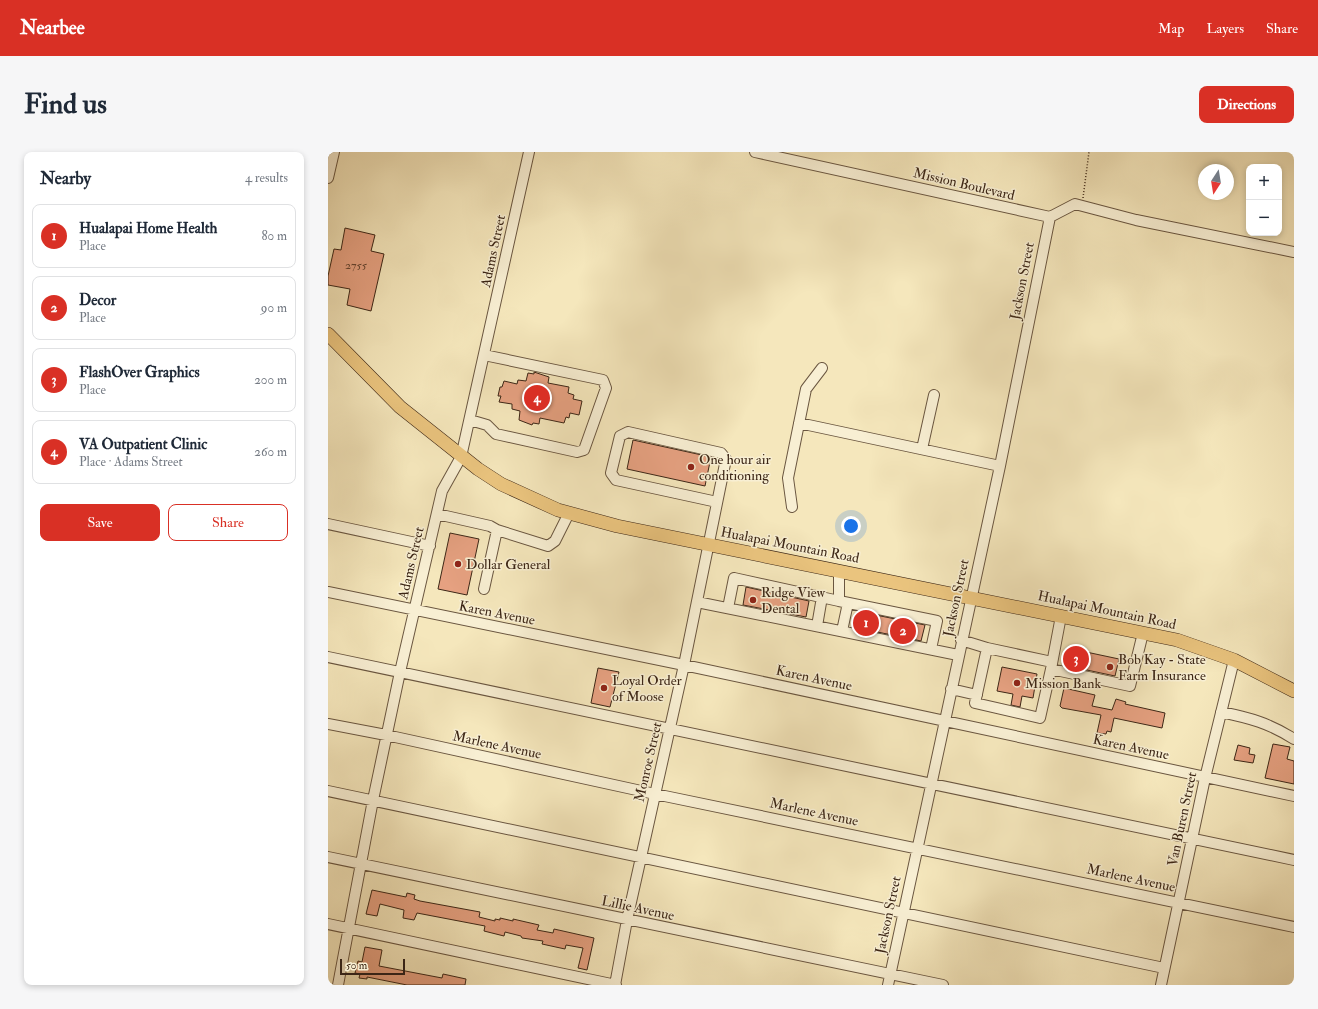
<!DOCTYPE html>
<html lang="en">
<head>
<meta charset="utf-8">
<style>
	:root { --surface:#fff; --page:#f6f6f7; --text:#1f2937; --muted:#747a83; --line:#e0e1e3; --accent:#d93025 }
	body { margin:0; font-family:"IM FELL Double Pica",serif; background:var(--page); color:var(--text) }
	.controls { position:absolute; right:12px; top:12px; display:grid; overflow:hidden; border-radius:8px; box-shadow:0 2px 6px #0003 }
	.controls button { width:36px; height:36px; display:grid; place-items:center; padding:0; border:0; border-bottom:1px solid var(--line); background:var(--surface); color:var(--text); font:20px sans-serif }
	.compass { position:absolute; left:870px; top:12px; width:36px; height:36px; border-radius:50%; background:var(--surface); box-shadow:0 2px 6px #0003; rotate:192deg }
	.scale { position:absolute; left:12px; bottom:10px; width:65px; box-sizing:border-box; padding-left:4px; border:2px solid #3c2616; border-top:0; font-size:11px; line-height:14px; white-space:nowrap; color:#3c2616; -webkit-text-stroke:3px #f8efd3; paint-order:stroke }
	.you { position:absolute; left:523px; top:374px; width:14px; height:14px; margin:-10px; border:3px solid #fff; border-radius:50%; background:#1a73e8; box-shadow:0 0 0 6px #1a73e833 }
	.badge { display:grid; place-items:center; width:26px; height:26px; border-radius:50%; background:var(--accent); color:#fff; font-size:13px; font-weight:700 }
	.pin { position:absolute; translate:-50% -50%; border:2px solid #fff; box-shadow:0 1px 4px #0006 }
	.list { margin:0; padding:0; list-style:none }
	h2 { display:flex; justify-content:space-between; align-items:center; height:52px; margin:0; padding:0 16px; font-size:17px }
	h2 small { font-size:13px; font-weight:400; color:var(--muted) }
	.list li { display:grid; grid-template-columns:26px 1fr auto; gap:12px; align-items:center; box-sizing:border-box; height:64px; margin:0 8px 8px; padding:0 8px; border:1px solid var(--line); border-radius:8px }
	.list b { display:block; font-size:15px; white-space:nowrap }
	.list p { margin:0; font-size:13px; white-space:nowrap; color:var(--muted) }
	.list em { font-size:13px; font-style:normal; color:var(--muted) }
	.actions { display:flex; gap:8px; padding:12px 16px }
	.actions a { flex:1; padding:9px 0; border:1px solid var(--accent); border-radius:8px; text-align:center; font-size:14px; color:var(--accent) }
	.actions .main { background:var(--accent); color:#fff }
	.map { position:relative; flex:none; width:966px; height:833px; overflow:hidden; border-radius:8px }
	header { display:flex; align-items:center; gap:24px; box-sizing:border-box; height:56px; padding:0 20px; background:var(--accent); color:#fff }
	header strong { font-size:19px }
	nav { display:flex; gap:22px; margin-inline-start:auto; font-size:14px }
	.intro { display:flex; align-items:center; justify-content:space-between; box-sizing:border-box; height:96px; padding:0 24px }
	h1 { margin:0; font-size:28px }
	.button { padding:10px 18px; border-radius:8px; background:var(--accent); color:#fff; font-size:14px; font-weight:700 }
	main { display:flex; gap:24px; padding:0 24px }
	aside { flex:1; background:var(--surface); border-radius:8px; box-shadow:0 2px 6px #0003 }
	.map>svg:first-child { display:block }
	.building { fill:#e6a181; stroke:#3c2616 }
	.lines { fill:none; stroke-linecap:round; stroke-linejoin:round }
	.minor-casing { stroke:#6a5640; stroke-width:12 }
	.major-casing { stroke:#3c2616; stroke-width:14 }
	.path { stroke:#3c2616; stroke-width:1.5; stroke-dasharray:1 2; stroke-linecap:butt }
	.minor { stroke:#f8efd3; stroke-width:10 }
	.major { stroke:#eac47e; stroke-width:13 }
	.poi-dot { fill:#8f2418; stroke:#f8efd3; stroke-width:1.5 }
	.labels { text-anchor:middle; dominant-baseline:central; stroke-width:3; stroke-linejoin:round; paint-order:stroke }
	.number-label { font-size:12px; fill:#664531 }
	.street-label { font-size:14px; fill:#3c2616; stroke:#f8efd3 }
	.poi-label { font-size:14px; fill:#3c2616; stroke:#f8efd3; text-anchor:start }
</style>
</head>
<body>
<header>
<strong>Nearbee</strong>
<nav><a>Map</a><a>Layers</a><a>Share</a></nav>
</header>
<div class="intro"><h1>Find us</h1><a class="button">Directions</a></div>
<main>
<aside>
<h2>Nearby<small>4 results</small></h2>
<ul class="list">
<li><span class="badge">1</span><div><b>Hualapai Home Health</b><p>Place</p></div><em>80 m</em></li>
<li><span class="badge">2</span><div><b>Decor</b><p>Place</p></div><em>90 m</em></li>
<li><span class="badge">3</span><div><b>FlashOver Graphics</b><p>Place</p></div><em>200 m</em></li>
<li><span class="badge">4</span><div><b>VA Outpatient Clinic</b><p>Place · Adams Street</p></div><em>260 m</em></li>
</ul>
<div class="actions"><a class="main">Save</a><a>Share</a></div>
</aside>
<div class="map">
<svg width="966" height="833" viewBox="0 0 966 833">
	<rect width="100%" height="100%" fill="#f5e7bc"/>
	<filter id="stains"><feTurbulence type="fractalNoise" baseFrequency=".005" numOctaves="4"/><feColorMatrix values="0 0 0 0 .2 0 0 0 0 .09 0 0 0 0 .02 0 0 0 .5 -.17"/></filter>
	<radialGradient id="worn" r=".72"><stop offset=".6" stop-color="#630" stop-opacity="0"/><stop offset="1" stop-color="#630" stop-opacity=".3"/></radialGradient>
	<path class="building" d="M17,76L47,83L43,99L56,102L43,159L19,153L22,137L0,133V124L6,97L13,98Z
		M206,220L221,225L220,231L241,235L240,241L246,243L245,247L254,249L251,263L242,261L241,266L238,265L236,271L212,266L211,272L205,271L204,273L191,268L192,259L184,257V252L171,250L173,244H170L172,235H174L176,229L189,232L190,228L198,229L200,221L206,222Z
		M305,288L383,305L377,334L299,317Z
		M122,381L151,387L139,443L110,437Z
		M418,435L481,449L478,465L415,453Z
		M533,460L597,473L593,489L530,476Z
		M744,497L791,507L787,524L740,514Z
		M674,515L709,522L705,546L694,544L692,555L683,553L685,542L669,539Z
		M270,516L291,520L282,555L263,551Z
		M736,536L767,543L764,554L784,558L788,547L798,550L797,552L837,561L834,576L786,566L783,580L779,579L778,582L769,581L773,563L734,556L732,554Z
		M945,592L962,595L959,607L966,609V632L937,626Z
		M910,593L922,596L921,602L927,603L925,611L906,608Z
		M44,738L78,745L79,741L87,743L86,747L92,749L152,760L151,765L167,769V767L172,768V766L185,769V767L211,773L209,778L225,781L226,777L266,786L259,818L250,816L255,796L238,793L237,797L214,792L215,789L194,786L193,784L177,780L176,784L156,779L157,774L89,761L86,768L75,766L76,758L52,752L49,764L38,762Z
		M37,795L54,798L51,814L114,826L115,822L138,827L137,833H79L39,825V827L31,826L32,822L27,821L30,809L34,810Z"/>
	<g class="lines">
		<g class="minor-casing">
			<path id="minor" d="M427,0L722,65
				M0,26L6,0
				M722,65L747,52L808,68L966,100
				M142,268L159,273L168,282L249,300L256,298L278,236L275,228L156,203
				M471,271L672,314
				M594,297L606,243
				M464,355L460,326L478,237L494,216
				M109,362L162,374L169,378L156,437
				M0,372L102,394
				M169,378L220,394L227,389L241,361
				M511,419V449L609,469L603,497
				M0,440L356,513L966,644
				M369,450L630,503
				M400,456L406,426L511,449
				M733,464L723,517L802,534L815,481
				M489,474L494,445
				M514,479L520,451
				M633,488L659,496
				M0,505L966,708
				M723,517L712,566L647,551L659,496L724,510
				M623,537L649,543
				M893,560C922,566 941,571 966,587
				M0,572L58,583L327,642L966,775
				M0,639L836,816
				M0,705L615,833
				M0,772L288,833
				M10,833L45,648L72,520L114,339L133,305L201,0
				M287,833L299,768L356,513L398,307L393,301L300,280L292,284L283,321L288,328L389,350
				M560,833L672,314L722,65
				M833,833L877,626L906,508"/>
		</g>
		<g class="major-casing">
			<path id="major" d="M0,182L72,255L150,317L173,332L230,358L289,374L849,488L906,508L966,539"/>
		</g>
		<path class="path" d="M755,46L761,0"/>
		<use href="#minor" class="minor"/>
		<use href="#major" class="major"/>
	</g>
	<g class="poi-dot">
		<circle cx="363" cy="315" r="4"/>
		<circle cx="130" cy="412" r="4"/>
		<circle cx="425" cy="448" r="4"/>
		<circle cx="782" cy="515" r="4"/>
		<circle cx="689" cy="531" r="4"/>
		<circle cx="276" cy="536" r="4"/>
	</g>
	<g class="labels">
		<g class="number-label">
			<text x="28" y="113">2755</text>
		</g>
		<g class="street-label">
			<text transform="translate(636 32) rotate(13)">Mission Boulevard</text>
			<text transform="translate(165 99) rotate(-78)">Adams Street</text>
			<text transform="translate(694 129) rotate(-79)">Jackson Street</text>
			<text transform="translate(462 393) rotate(11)">Hualapai Mountain Road</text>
			<text transform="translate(83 411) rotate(-77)">Adams Street</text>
			<text transform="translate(628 446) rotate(-78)">Jackson Street</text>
			<text transform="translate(779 458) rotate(12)">Hualapai Mountain Road</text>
			<text transform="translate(169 461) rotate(11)">Karen Avenue</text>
			<text transform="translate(486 526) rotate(12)">Karen Avenue</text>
			<text transform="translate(169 593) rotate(12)">Marlene Avenue</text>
			<text transform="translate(803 595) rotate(12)">Karen Avenue</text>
			<text transform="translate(320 610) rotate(-77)">Monroe Street</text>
			<text transform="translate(486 660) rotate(12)">Marlene Avenue</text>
			<text transform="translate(854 667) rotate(-78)">Van Buren Street</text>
			<text transform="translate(803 726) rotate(12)">Marlene Avenue</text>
			<text transform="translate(310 756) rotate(12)">Lillie Avenue</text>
			<text transform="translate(560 763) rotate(-78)">Jackson Street</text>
		</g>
		<g class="poi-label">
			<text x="371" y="307">One hour air<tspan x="371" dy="16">conditioning</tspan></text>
			<text x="138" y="412">Dollar General</text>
			<text x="433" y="440">Ridge View<tspan x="433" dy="16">Dental</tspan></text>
			<text x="790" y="507">Bob Kay - State<tspan x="790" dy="16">Farm Insurance</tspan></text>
			<text x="284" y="528">Loyal Order<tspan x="284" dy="16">of Moose</tspan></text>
			<text x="697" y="531">Mission Bank</text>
		</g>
	</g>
	<rect width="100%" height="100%" filter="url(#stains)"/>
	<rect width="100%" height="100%" fill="url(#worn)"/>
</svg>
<div class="controls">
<button>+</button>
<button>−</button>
</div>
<svg class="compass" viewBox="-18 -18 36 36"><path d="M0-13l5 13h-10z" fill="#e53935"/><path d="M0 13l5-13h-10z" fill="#747a83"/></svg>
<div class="scale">50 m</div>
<div class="you"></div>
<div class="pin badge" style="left:538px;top:471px">1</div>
<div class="pin badge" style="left:575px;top:479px">2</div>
<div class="pin badge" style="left:748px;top:507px">3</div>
<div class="pin badge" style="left:209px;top:246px">4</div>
</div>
</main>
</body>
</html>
